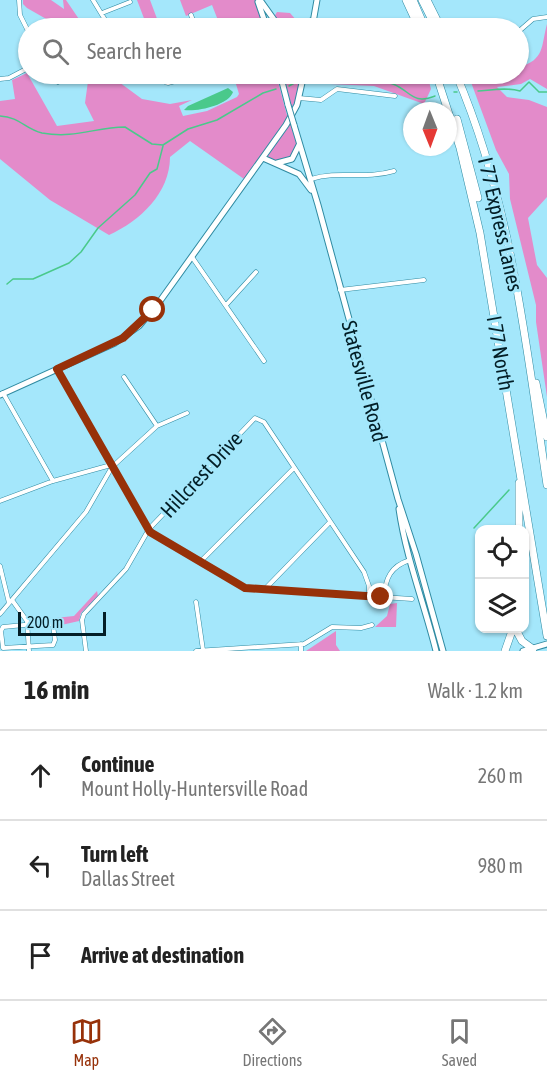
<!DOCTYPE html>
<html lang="en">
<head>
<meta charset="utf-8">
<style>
	:root { --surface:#fff; --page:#f2f2f2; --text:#222; --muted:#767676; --line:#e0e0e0; --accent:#973109 }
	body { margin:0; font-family:"Asap Condensed",sans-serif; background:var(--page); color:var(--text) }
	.controls { position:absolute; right:18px; bottom:18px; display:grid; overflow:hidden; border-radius:12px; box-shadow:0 2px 4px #0004 }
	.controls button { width:54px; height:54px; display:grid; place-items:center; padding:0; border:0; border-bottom:2px solid var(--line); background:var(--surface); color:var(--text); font:30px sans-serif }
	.compass { position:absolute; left:403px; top:102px; width:54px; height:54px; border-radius:50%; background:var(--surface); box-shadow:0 2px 4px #0004; rotate:179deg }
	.scale { position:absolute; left:18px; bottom:15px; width:88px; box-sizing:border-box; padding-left:6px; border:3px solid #031e26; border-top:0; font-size:16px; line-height:21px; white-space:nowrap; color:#031e26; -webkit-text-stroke:4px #a4e7fb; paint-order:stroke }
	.stop { position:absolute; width:18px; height:18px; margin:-14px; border:4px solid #973109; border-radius:50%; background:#fff }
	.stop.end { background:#973109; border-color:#fff; box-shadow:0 2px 6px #0008 }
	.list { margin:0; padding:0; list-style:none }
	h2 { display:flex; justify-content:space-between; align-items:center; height:78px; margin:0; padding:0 24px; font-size:26px }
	h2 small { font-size:20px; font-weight:400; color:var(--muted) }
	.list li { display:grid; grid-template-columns:39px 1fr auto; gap:18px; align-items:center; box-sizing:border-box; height:90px; padding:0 24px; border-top:2px solid var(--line) }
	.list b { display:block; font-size:22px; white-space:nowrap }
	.list p { margin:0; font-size:20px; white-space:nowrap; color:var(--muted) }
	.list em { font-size:20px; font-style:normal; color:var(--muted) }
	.icon { flex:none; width:33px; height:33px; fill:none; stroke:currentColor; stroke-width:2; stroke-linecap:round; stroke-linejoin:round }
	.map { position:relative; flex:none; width:547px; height:651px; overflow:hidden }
	.search { position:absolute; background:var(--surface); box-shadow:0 2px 4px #0004; left:18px; right:18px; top:18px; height:66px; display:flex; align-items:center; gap:15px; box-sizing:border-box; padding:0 21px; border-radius:33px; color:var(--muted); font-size:22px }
	.sheet { height:348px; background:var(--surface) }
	nav { display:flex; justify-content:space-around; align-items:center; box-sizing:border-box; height:84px; border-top:2px solid var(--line); background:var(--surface); font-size:16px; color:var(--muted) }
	nav a { display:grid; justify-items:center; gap:3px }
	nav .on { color:var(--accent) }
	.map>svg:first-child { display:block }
	.green { fill:#e38bca }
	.water { fill:#4ac98b }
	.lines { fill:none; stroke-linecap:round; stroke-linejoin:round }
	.stream { stroke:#4ac98b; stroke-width:1.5 }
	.minor-casing { stroke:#308ba2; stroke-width:5 }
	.major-casing { stroke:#308ba2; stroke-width:7 }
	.highway-casing { stroke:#308ba2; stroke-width:8 }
	.minor { stroke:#fff; stroke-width:4 }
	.major { stroke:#fff; stroke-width:5 }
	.highway { stroke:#fff; stroke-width:7 }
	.major-bridge-casing { stroke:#308ba2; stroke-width:7; stroke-linecap:butt }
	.major-bridge { stroke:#fff; stroke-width:5 }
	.route { stroke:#973109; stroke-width:8 }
	.labels { text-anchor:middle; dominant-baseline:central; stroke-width:6; stroke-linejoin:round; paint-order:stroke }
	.street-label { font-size:21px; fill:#031e26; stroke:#a4e7fb }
</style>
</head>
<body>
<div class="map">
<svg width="547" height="651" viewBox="0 0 547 651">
	<rect width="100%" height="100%" fill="#a4e7fb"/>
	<path class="green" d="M23,0H51L64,9L63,0H66L85,28H62L27,8L23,4Z
		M137,0H150L159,24L140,28L145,21Z
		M180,0H255L264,28H221L212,5L186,16Z
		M277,12L290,13L297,21L306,18L307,21C296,29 284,26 274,17Z
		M547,24V89L530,79L521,84L497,87L507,97L529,100L547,107V197L528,218L537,265L547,278V397L536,322V305L510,199L509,174L496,150L468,74H518L519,67C545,60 541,46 547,24Z
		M27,73L57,126L94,121L85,103L89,74H108L142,99L170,104L192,100L179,106L183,116L207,111L237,97L239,94L233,74H276L288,119L244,179L190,141L170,157C170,193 140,221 109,235L50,200L0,159V101L15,99L12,80Z
		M283,74H301L298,95L292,107Z
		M312,74L384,78L398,74H427L431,89L424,104L374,86L307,83Z
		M290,123L297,145L292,157L278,162L266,157Z
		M97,591L98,596L81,613L79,621L57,626L55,618L74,616Z
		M397,603L396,627H375L387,616L390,604Z
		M336,631V645L340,651H306Z"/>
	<path class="water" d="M228,88L233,92C229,105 197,112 184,110L188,106Z"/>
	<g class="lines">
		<path class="stream" d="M307,80C333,80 368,75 393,84C411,91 412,105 435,96
			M289,86L298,81
			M478,91C492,90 507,87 520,91L529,82L539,92H547
			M454,92H457
			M0,116C20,117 25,129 42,133C76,139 95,127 125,127L152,144L163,145L188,129L217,120L263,93L276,89
			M7,284L13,279H33L69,263L81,252L98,228L135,195L150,173L157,169L163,146
			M474,528L509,490"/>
		<g class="minor-casing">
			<path id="minor" d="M19,0L20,15L28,31
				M93,0L110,28
				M102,13L130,2
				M191,15L196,28
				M518,32L533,19L547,17
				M51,74L58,82
				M143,74L168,83L201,74
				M168,74V83
				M0,79L9,78L28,68
				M299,98L321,100L337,89L395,96
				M311,179C339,170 364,180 394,171
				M192,257L264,361
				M340,290L424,280
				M227,304L256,272
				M57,370L145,524L155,535L245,588L412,599
				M124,377L157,426
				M3,393L53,481
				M0,501L53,481L111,465
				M200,562L294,468
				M0,566L9,603
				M264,590L330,522
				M384,598C385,578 391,566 410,560
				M12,600L27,621L29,651
				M196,602L203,650
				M0,614L86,512L112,467L157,426L187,413
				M45,623L53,625L55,640L53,645L3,648L1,631L3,627Z
				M301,644V651
				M86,651L82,620L84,614L126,569L149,529L255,418L264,422L364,572L369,586V597
				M196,651L304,644L332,627L361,628L372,625"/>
		</g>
		<g class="major-casing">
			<path id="major" d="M260,0L275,21L287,28
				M258,2L267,28
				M301,28L311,21
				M312,28L317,0
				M280,74L288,105
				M294,125L318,205L398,499L416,554L443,651
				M263,158L299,174L311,190
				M277,163L292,159L299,145
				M0,395L115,343L139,326L160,301L286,125L297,105L304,74
				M399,509C406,558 424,603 436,651
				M523,651L547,644"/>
		</g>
		<g class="highway-casing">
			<path id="highway" d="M406,0L419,28
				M413,0L425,28
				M422,0L436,28
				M427,0L441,28
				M436,74L460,148L480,233L547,636
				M456,74C512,204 526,346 547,485
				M457,119L478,198
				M536,383L547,437
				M519,483V530
				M515,628L522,641L533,649
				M505,651L513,628"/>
		</g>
		<use href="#minor" class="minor"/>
		<use href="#major" class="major"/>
		<use href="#highway" class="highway"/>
		<g class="major-bridge-casing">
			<path id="major-bridge" d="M288,105L294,125"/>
		</g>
		<use href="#major-bridge" class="major-bridge"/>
	</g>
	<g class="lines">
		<path class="route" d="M153,310L123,338L57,369L150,532L245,588L381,597"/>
	</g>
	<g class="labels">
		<g class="street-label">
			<text transform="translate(501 224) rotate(77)">I 77 Express Lanes</text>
			<text transform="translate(501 353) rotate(80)">I 77 North</text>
			<text transform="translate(365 381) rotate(75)">Statesville Road</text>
			<text transform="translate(201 474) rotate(-47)">Hillcrest Drive</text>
		</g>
	</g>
</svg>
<div class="controls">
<button><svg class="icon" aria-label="locate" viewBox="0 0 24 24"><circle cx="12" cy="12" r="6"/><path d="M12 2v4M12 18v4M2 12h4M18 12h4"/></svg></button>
<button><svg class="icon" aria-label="layers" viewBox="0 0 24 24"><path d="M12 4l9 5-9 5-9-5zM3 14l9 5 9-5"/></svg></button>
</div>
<svg class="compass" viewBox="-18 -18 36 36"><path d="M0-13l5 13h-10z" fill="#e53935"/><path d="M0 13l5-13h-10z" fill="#767676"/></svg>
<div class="scale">200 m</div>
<div class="stop" style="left:153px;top:310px"></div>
<div class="stop end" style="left:381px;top:597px"></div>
<div class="search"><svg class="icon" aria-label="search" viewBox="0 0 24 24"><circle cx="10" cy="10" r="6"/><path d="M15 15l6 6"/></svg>Search here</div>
</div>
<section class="sheet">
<h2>16 min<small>Walk · 1.2 km</small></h2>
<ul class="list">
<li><svg class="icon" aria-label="ahead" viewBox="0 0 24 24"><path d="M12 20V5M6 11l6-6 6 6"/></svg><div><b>Continue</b><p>Mount Holly-Huntersville Road</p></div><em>260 m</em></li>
<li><svg class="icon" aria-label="left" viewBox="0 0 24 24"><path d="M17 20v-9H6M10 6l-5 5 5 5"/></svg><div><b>Turn left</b><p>Dallas Street</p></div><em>980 m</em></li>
<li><svg class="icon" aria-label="arrive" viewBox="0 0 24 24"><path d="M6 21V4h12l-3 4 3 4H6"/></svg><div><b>Arrive at destination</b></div></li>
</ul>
</section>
<nav>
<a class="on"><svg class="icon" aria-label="map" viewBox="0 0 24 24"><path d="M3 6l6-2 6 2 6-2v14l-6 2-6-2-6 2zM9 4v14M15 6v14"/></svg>Map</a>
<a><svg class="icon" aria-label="directions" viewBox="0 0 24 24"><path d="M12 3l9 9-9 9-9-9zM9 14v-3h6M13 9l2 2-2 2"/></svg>Directions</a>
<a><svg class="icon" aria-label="saved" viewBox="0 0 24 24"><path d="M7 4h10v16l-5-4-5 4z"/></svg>Saved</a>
</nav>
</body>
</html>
